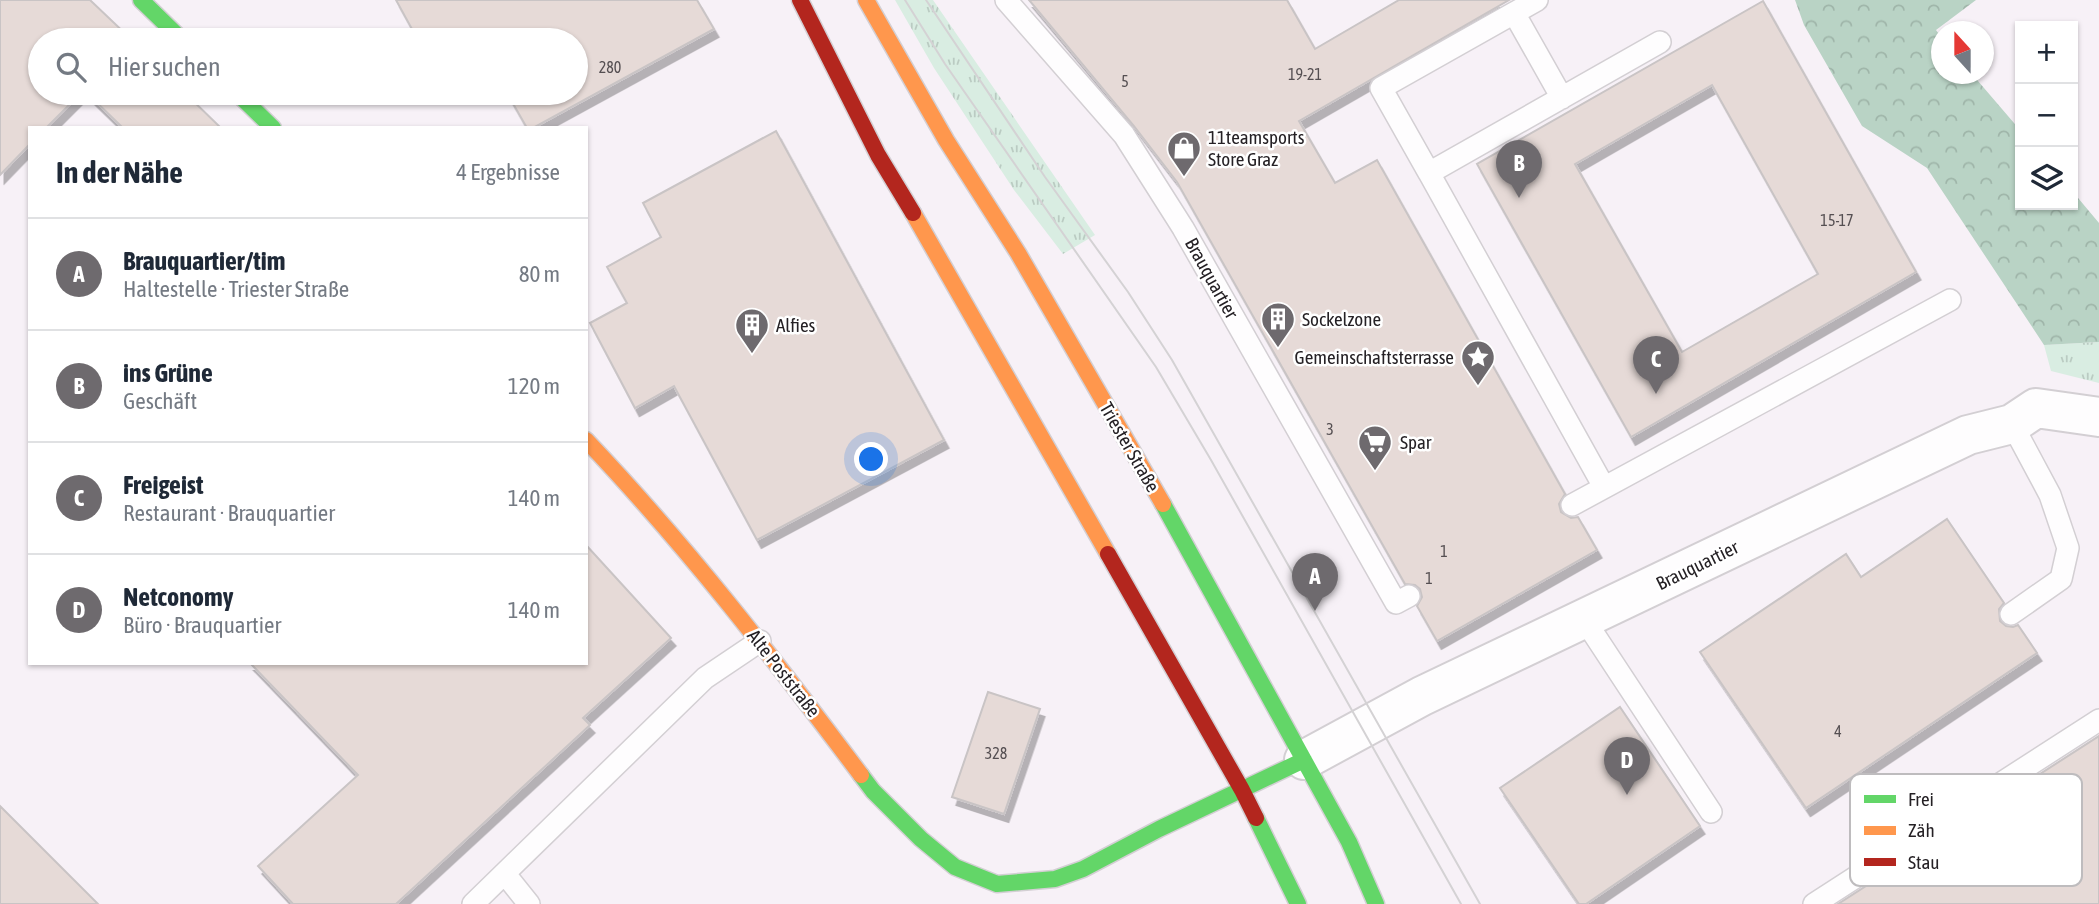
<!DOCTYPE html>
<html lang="de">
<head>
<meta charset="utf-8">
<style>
	:root { --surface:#fff; --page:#f6f6f7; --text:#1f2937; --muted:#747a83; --line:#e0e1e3; --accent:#6e6a6e }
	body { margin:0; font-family:"Asap Condensed",sans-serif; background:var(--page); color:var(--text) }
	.controls { position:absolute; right:21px; top:21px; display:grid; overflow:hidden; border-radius:0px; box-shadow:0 2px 5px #0004 }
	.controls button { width:63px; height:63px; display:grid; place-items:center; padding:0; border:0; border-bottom:2px solid var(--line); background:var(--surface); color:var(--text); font:35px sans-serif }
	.compass { position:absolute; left:1931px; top:21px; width:63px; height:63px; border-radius:50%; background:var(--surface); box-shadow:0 2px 5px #0004; rotate:339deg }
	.you { position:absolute; left:872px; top:460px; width:24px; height:24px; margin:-18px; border:5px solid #fff; border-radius:50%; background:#1a73e8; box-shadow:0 0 0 10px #1a73e833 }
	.badge { display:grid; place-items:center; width:46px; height:46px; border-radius:50%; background:var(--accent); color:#fff; font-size:23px; font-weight:700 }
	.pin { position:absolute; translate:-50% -58px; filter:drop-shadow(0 2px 4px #0008) }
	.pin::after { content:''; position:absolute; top:37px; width:24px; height:21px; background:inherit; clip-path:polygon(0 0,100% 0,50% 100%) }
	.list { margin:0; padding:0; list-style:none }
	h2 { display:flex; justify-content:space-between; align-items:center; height:91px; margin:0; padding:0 28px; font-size:30px }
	h2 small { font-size:23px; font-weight:400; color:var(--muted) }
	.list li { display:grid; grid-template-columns:46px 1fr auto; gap:21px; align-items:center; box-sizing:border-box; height:112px; padding:0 28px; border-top:2px solid var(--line) }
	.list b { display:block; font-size:26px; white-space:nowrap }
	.list p { margin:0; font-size:23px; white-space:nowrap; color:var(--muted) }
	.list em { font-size:23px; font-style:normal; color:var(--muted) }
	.icon { flex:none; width:38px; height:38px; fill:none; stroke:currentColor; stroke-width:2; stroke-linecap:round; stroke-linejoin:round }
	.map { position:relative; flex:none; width:2099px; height:904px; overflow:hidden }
	.search { position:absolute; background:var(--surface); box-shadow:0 2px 5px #0004; left:28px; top:28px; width:560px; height:77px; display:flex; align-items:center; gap:18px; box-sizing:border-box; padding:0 24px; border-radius:38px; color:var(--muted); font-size:26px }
	.panel { position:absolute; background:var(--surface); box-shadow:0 2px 5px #0004; left:28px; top:126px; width:560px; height:539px; border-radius:0px }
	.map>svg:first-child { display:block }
	.grass { fill:url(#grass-tufts) }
	.forest { fill:url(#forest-crowns) }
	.building { fill:#e6dad7; stroke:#c9c4c5; stroke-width:2; fill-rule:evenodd; filter:url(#shadow) }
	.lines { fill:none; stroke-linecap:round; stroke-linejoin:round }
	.lane-casing { stroke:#d3cfd3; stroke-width:24 }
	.street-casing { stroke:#d3cfd3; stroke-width:42 }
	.fast-casing { stroke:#d3cfd3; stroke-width:19 }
	.slow-casing { stroke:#d3cfd3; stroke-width:19 }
	.jam-casing { stroke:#d3cfd3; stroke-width:19 }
	.lane { stroke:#fefdfe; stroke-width:21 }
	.street { stroke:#fefdfe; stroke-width:38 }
	.fast { stroke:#63d668; stroke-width:16 }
	.slow { stroke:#ff974d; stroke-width:16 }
	.jam { stroke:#b3261e; stroke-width:16 }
	.tram { stroke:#d4d2d4; stroke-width:2 }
	.labels { text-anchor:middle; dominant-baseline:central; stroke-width:5; stroke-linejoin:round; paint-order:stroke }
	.number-label { font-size:16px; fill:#554f52 }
	.poi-label { font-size:19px; fill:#252125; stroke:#fff; text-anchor:start }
	.street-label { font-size:19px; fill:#252125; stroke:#fff }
	.key { fill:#fff; stroke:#bebcbe; stroke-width:2 }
	.key-label { font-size:19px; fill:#252125 }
</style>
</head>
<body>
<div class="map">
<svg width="2099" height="904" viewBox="0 0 2099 904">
	<defs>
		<pattern id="grass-tufts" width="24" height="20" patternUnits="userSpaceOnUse" patternTransform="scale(1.75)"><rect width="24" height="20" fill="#d9ede2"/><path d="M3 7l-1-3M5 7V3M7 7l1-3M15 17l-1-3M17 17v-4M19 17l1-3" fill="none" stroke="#bacbc2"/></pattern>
		<pattern id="forest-crowns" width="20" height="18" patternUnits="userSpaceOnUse" patternTransform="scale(1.75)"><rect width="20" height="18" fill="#b9d3c5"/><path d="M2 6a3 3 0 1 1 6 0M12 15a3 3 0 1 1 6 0" fill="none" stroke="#9fb5a9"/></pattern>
		<filter id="shadow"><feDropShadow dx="4.5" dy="8" stdDeviation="0" flood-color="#0004"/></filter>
	</defs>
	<rect width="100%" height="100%" fill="#f7f1f7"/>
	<path class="grass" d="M895,0H933L1095,235L1063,254L1014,190L934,68Z
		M2099,342V383L2051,371L2044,345Z"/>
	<path class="forest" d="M1795,0H1976L1936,30L1941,37V74H1972L2020,130V205H2073V192L2099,223V342L2044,345L1927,168L1862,126L1804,25Z"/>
	<path class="building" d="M0,0H90L132,40H40V93H81L46,128H30V144L0,175Z
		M396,0H697L714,29L533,128H527L507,93H576V40H418Z
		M1029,0H1287L1315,49L1399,0H1509L1299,121L1335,183L1377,160L1565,494L1559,504L1561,512L1571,518L1578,517L1597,550L1437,641L1417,606L1422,597L1420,589L1415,585L1405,584L1177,182L1134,126Z
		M1763,1L1916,272L1631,437L1477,164ZM1712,85L1818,274L1682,352L1575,164Z
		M87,93H185L221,128H123Z
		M776,131L944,440L757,540L674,386L635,408L590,323L627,303L607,267L661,237L643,203Z
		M1947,519L2004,603L1999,609L2000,621L2006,626L2013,627L2018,625L2037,653L1806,808L1700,652L1846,554L1861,577Z
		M586,545L671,638L583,718L590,725L396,904H293L258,866L358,775L250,663H586Z
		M988,692L1040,709L1004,814L952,797Z
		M1620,707L1700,826L1586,904H1579L1500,788Z
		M2099,736V904H1838Z
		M0,806L98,904H0Z"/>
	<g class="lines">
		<g class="lane-casing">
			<path id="lane" d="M1006,0L1124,135L1183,228L1396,603L1409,596
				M1537,0L1514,13L1562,98
				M1429,173L1381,88L1514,13
				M1604,487L1429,173L1660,42
				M1572,505L1950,300
				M2011,614L2061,579L2068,548L2050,495L2012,424
				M1584,619L1711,812
				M505,874L529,904
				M473,904L705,678L760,641
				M1814,904L2099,720"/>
		</g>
		<g class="street-casing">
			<path id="street" d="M1304,760L1422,696L1968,435L2012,424L2036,408L2099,417"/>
		</g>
		<g class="fast-casing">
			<path id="fast" d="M141,0L182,40
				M237,93L273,128
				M1163,504L1349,842L1376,904
				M861,775L873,791L921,839L955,867L997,884L1055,879L1083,869L1159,829L1304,760
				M1256,818L1298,904"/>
		</g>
		<g class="slow-casing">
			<path id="slow" d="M866,0L946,140L1018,253L1163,504
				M913,213L1108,554
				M586,440C686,545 774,659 861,775"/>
		</g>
		<g class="jam-casing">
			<path id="jam" d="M800,0L878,155L913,213
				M1108,554L1242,790L1256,818"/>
		</g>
		<use href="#lane" class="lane"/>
		<use href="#street" class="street"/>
		<use href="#fast" class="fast"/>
		<use href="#slow" class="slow"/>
		<use href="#jam" class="jam"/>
		<path class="tram" d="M905,0L945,64L1156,367L1211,460L1461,904
			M926,0L1045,177L1128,292L1172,360L1480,904"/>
	</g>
	<defs>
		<g id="shop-pin" transform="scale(1.75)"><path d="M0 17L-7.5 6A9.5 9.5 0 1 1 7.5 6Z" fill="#6e6a6e" stroke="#fff"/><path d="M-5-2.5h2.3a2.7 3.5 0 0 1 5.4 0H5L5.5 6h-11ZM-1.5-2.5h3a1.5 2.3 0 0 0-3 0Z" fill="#fff"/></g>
		<g id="building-pin" transform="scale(1.75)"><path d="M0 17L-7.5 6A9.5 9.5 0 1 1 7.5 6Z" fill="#6e6a6e" stroke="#fff"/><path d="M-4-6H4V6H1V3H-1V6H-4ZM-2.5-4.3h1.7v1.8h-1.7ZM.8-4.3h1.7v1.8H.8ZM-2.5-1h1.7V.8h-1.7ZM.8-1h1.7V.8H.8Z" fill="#fff"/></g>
		<g id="sight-pin" transform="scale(1.75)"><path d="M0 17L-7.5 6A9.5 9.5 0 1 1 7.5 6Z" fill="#6e6a6e" stroke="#fff"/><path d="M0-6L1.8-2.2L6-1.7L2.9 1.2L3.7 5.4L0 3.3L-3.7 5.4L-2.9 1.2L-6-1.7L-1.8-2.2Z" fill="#fff"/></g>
		<g id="supermarket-pin" transform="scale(1.75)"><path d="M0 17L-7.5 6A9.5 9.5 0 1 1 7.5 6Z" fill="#6e6a6e" stroke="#fff"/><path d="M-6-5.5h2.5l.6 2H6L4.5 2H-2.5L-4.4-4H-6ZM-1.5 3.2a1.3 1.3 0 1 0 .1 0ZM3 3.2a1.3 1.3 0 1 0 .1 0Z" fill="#fff"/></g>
	</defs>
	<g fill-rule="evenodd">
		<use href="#shop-pin" x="1184" y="148"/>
		<use href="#building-pin" x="1278" y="319"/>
		<use href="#building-pin" x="752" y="325"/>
		<use href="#sight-pin" x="1478" y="357"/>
		<use href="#supermarket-pin" x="1375" y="442"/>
	</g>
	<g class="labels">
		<g class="number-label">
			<text x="610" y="67">280</text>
			<text x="1305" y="74">19-21</text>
			<text x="1125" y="81">5</text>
			<text x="1837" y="220">15-17</text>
			<text x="1330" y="429">3</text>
			<text x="1444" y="551">1</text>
			<text x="1429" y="578">1</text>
			<text x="1838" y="731">4</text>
			<text x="996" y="753">328</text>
		</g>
		<g class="poi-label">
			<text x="1208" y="137">11teamsports<tspan x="1208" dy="22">Store Graz</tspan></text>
			<text x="1302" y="319">Sockelzone</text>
			<text x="776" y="325">Alfies</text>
			<text x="1454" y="357" text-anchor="end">Gemeinschaftsterrasse</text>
			<text x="1400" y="442">Spar</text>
		</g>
		<g class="street-label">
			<text transform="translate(1212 278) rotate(61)">Brauquartier</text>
			<text transform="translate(1130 447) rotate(60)">Triester Straße</text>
			<text transform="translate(1697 565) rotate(-26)">Brauquartier</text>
			<text transform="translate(784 673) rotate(52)">Alte Poststraße</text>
		</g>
	</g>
	<rect x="1850" y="774" width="232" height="112" rx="10" class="key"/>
	<rect x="1864" y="795" width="32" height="8" fill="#63d668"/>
	<rect x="1864" y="826" width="32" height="9" fill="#ff974d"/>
	<rect x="1864" y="858" width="32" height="8" fill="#b3261e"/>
	<g class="key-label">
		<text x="1908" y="806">Frei</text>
		<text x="1908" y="837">Zäh</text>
		<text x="1908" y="869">Stau</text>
	</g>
</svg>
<div class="controls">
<button>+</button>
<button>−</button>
<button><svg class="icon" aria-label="layers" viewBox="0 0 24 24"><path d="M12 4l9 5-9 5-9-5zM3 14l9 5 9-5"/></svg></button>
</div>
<svg class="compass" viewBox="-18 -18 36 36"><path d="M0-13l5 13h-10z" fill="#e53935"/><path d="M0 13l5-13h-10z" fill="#747a83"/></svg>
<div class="you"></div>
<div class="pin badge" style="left:1315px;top:611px">A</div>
<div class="pin badge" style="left:1519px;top:198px">B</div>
<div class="pin badge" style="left:1656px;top:394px">C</div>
<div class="pin badge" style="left:1627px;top:795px">D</div>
<div class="search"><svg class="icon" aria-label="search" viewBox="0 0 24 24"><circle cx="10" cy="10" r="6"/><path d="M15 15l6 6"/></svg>Hier suchen</div>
<section class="panel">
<h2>In der Nähe<small>4 Ergebnisse</small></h2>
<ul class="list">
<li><span class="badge">A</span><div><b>Brauquartier/tim</b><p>Haltestelle · Triester Straße</p></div><em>80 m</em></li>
<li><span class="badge">B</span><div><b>ins Grüne</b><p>Geschäft</p></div><em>120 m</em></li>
<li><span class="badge">C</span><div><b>Freigeist</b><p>Restaurant · Brauquartier</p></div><em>140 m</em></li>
<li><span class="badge">D</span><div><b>Netconomy</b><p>Büro · Brauquartier</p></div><em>140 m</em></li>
</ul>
</section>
</div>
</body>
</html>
